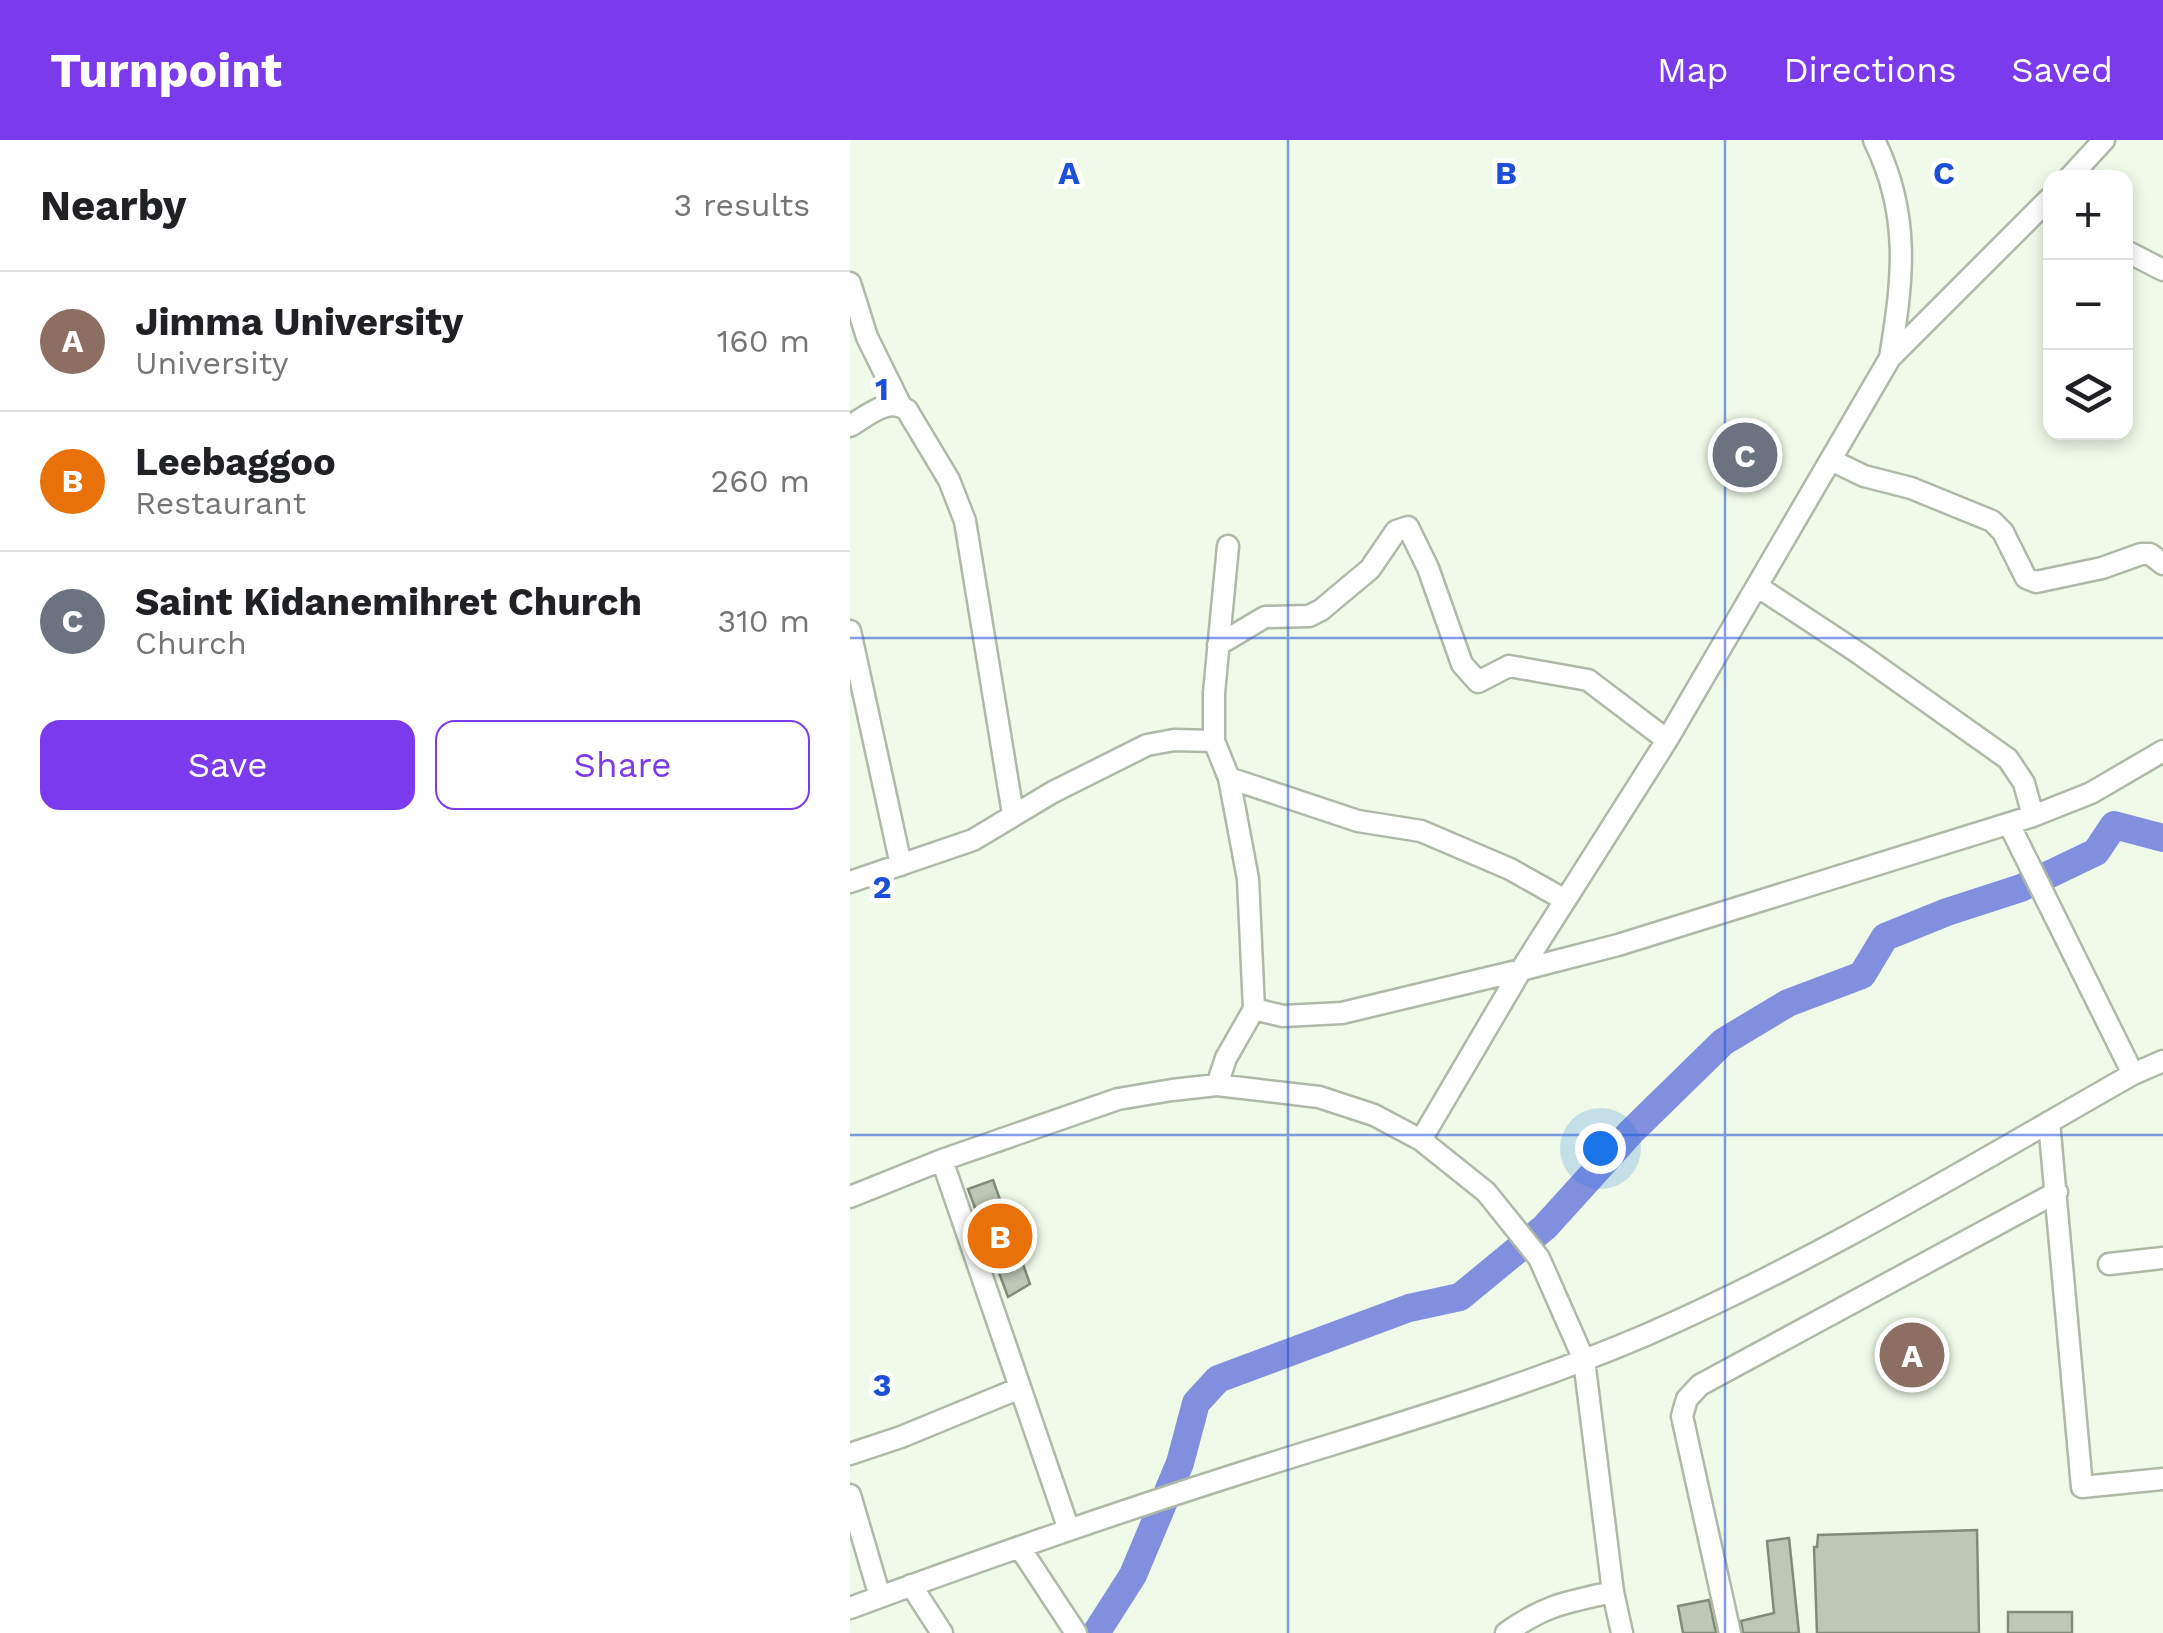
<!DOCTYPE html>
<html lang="en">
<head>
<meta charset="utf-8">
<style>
	:root { --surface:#fff; --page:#f2f2f2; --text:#202124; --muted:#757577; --line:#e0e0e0; --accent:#7c3aed }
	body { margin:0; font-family:"Work Sans",sans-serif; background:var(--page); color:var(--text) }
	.controls { position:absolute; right:30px; top:30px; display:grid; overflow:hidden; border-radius:20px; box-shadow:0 5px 15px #0003 }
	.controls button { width:90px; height:90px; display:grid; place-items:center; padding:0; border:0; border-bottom:2px solid var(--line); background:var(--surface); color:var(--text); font:50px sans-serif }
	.you { position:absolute; left:750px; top:1008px; width:35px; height:35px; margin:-25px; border:8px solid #fff; border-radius:50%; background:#1a73e8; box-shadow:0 0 0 15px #1a73e833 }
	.badge { display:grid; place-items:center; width:65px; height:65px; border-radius:50%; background:var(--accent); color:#fff; font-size:32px; font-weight:700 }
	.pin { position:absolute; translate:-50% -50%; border:5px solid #fff; box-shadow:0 2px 10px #0006 }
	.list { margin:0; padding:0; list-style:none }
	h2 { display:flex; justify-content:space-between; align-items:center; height:130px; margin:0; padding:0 40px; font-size:42px }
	h2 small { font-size:32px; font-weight:400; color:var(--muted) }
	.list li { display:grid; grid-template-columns:65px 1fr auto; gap:30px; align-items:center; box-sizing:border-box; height:140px; padding:0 40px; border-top:2px solid var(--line) }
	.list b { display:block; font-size:38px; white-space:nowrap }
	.list p { margin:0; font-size:32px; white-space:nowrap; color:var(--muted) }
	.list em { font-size:32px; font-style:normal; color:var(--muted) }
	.actions { display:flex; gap:20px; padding:30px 40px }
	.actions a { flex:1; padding:22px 0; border:2px solid var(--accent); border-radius:20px; text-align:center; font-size:35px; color:var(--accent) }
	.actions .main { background:var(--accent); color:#fff }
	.icon { flex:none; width:55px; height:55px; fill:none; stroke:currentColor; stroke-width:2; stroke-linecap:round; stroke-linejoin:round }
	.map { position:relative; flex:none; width:1313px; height:1493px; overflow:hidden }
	header { display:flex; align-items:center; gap:60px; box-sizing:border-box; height:140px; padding:0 50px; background:var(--accent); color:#fff }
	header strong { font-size:48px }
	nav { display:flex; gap:55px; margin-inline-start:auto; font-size:35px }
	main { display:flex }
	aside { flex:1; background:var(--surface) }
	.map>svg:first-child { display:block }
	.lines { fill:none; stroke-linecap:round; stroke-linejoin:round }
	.river { stroke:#818fde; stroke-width:28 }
	.building { fill:#bcc7b5; stroke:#808b7a; stroke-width:2.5 }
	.minor-casing { stroke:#aeb9a8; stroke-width:25 }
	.minor { stroke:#fff; stroke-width:20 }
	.grid { fill:none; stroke:#1d4ed8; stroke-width:2.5; stroke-opacity:0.55 }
	.grid-label { font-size:32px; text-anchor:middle; font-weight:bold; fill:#1d4ed8; stroke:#fff; stroke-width:10; stroke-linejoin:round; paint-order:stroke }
</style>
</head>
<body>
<header>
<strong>Turnpoint</strong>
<nav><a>Map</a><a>Directions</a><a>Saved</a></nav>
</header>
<main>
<aside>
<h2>Nearby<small>3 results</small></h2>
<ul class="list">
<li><span class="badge" style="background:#8d6e63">A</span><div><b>Jimma University</b><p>University</p></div><em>160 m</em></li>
<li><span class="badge" style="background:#e8710a">B</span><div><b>Leebaggoo</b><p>Restaurant</p></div><em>260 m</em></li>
<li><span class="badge" style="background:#6b7280">C</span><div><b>Saint Kidanemihret Church</b><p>Church</p></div><em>310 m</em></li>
</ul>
<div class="actions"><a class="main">Save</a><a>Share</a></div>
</aside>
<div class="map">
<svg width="1313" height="1493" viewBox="0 0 1313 1493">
	<rect width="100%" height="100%" fill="#effae8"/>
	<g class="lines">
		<path class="river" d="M246,1493L283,1435L330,1323L346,1263L368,1239L559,1168L610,1157L695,1087L781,992L873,902L938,863L1012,835L1035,797L1097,772L1171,748L1246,712L1264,685L1313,698"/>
	</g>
	<path class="building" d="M891,285L921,298L922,320L909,342L872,340L866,311L879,286Z
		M143,1040L180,1144L158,1157L118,1049Z
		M1127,1390L1129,1493H967L964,1407H967L968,1395Z
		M939,1398L949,1493H893L891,1481L924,1473L917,1401Z
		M859,1460L866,1493H833L828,1466Z
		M1158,1472H1222V1493H1158Z"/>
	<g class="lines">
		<g class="minor-casing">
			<path id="minor" d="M1024,0C1061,75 1053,139 1040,218
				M1219,38L1254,0
				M1276,111L1313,130
				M0,143L17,197L50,264
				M0,286C17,276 39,256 57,270L99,340L115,381L163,674
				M981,320L1014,336L1061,348L1142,381L1153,392L1176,438L1186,442L1252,428L1291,414H1300L1313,424
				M907,446L1010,514L1158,619L1174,643L1183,676
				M0,491L51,725
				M368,505L415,477L459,476L471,470L520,429L546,391L558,387L578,428L612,524L628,542L659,526L738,540L817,600
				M379,638L508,681L571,691L660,729L715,760
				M1159,684L1283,934
				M0,742L123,700L203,652L297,605L324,600L364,601
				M404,869L433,876L492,873L671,830L768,805L1183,676L1241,653L1313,611
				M367,945L376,918L404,869L398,739L379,638L364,601V553L378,406
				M1199,982L1232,1347L1313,1339
				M571,1000L671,830L817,600L1040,218L1200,58
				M92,1020L219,1390
				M0,1057L92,1020L268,959L322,950L367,945L469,957L524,975L571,1000L636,1052L689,1118L734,1220L763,1452L772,1493
				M1259,1124L1313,1118
				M0,1314L51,1297L170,1248
				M0,1355L30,1457
				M170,1408L226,1493
				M61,1445L92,1493
				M0,1468C130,1420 262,1374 394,1332C529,1289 665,1251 796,1195C962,1123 1125,1024 1283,934L1313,921
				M656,1493C695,1465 717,1462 763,1452
				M880,1493L832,1276L837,1259L850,1245L1207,1052"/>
		</g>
		<use href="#minor" class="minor"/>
	</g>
	<path class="grid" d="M438,0V1493M875,0V1493M0,498H1313M0,995H1313"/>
	<g class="grid-label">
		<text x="219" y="44">A</text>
		<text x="656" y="44">B</text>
		<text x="1094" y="44">C</text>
		<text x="32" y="260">1</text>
		<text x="32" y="758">2</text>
		<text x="32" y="1256">3</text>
	</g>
</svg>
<div class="controls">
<button>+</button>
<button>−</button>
<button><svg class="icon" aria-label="layers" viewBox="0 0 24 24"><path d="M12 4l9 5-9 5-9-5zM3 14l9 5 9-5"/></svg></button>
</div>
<div class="you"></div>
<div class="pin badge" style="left:1062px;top:1215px;background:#8d6e63">A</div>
<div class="pin badge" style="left:150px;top:1096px;background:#e8710a">B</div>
<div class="pin badge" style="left:895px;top:315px;background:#6b7280">C</div>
</div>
</main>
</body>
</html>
